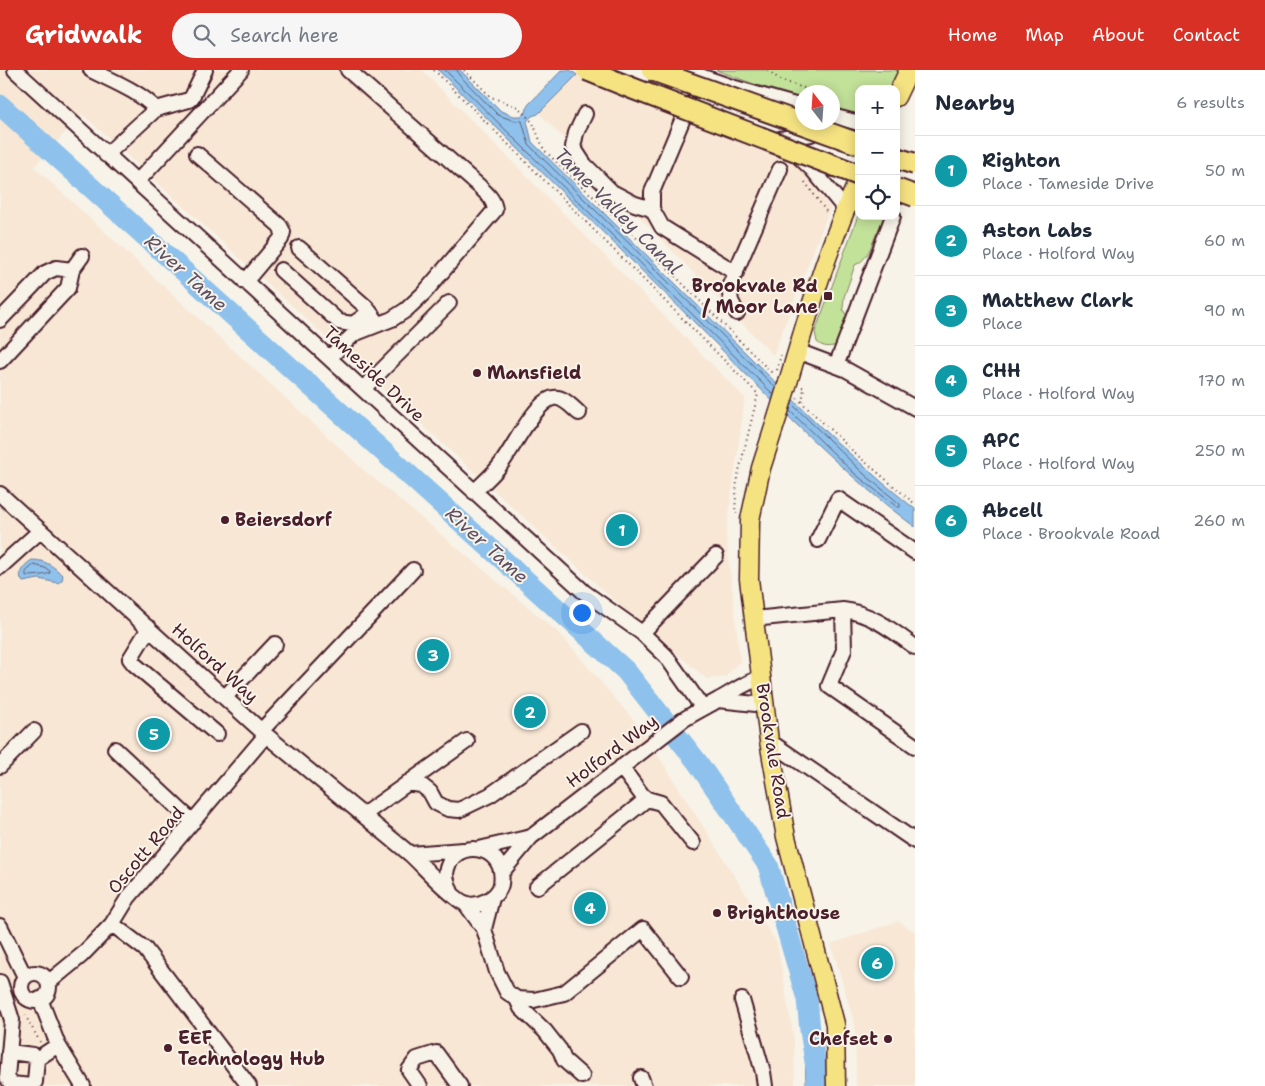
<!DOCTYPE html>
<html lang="en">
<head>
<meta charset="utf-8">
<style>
	:root { --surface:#fff; --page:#f6f6f7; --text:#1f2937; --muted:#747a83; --line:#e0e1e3; --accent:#d93025 }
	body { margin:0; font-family:"Shantell Sans",sans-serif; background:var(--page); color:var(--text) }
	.controls { position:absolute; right:15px; top:15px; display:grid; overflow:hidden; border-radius:10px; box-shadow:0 2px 12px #0003 }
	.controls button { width:45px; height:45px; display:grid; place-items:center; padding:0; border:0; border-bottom:1px solid var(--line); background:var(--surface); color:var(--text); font:25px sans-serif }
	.compass { position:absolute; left:795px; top:15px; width:45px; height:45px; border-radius:50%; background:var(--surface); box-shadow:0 2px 12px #0003; rotate:343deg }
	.you { position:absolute; left:581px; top:542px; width:18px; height:18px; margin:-12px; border:4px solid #fff; border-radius:50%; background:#1a73e8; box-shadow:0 0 0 8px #1a73e833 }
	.badge { display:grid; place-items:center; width:32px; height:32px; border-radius:50%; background:var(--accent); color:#fff; font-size:16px; font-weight:700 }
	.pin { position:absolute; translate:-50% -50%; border:2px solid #fff; box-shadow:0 1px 5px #0006 }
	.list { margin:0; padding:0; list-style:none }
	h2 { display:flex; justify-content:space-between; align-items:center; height:65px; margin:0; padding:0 20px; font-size:21px }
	h2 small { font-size:16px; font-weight:400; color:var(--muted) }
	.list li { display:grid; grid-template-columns:32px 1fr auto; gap:15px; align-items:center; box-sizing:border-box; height:70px; padding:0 20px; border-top:1px solid var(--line) }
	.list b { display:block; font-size:19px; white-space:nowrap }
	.list p { margin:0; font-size:16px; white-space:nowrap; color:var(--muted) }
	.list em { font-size:16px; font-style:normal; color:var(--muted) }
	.icon { flex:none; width:28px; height:28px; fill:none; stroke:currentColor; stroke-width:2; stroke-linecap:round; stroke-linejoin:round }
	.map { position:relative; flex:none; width:915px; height:1016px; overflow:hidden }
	header { display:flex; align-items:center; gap:30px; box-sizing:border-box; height:70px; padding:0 25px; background:var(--accent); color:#fff }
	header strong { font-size:24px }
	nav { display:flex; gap:28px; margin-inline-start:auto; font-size:18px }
	.search { width:350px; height:45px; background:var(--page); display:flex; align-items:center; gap:12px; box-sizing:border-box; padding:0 18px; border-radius:28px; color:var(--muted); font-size:19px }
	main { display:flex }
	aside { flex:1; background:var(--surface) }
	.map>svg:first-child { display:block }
	.built { fill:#f8e7d5 }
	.green { fill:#c2e199; stroke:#868062 }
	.water { fill:#8ec1eb; stroke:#73809e }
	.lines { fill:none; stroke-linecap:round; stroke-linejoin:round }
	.shore { stroke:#656078; stroke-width:1 }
	.river { stroke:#8ec1eb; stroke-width:21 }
	.minor-casing { stroke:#4a1f2b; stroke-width:18 }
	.major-casing { stroke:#4a1f2b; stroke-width:21 }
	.path { stroke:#4a1f2b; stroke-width:2; stroke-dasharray:1 4; stroke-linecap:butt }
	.minor { stroke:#f7f3e8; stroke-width:14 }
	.major { stroke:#f5e382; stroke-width:18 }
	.major-bridge-casing { stroke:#4a1f2b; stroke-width:21; stroke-linecap:butt }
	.highway-bridge-casing { stroke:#4a1f2b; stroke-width:24; stroke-linecap:butt }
	.path-bridge { stroke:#4a1f2b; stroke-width:2; stroke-dasharray:1 4; stroke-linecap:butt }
	.major-bridge { stroke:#f5e382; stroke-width:18 }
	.highway-bridge { stroke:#f5e382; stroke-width:20 }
	.poi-dot { fill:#4a1f2b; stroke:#f7f3e8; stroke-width:2 }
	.labels { text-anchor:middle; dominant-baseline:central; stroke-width:4; stroke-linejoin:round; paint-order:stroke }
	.poi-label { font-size:18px; font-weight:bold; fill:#4a1f2b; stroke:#f7f3e8; text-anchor:start }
	.street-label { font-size:18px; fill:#4a1f2b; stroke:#f7f3e8 }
	.water-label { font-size:19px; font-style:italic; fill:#5e5065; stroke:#f7f3e8 }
</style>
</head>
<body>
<header>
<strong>Gridwalk</strong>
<div class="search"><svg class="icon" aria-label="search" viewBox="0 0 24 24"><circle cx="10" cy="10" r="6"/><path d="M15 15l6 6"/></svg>Search here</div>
<nav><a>Home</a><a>Map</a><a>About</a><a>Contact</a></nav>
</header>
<main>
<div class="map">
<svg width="915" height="1016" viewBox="0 0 915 1016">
	<rect width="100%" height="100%" fill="#f7f3e8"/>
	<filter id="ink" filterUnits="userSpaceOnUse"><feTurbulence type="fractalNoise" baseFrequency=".02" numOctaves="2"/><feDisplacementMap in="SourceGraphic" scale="10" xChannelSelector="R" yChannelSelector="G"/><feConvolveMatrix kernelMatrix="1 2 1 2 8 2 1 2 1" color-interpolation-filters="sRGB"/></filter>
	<g filter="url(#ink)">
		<path class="built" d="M0,0H422L745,328L726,464L740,591L725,607L707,609L626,541L82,44L34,97L365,401L559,563L642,660L777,873L794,970L795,1016H0Z
			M574,2L787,87L808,106L830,138L773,285L537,41Z
			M898,851L915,862V1016H856L855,955L831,874Z"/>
		<path class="green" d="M716,0H899L892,19H859V50L833,43L832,22H802V32Z
			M859,143V146H888L882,163L877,162C872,174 868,190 855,195L844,227L843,239L847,247L838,275C829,277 824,278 817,272L815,262Z"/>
		<path class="water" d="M438,0H460L501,41L514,46H521L526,42L528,35L562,0H570L577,5L538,44L532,46L527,51L532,72L830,366L883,413L915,439V457C834,397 765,323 694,252C609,168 523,84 438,0Z
			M32,490C45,490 54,496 63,506L62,510L58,513L39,509L23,512C16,503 24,495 32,490Z
			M820,963L822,1016H806L805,970Z"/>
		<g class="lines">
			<path class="shore" d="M445,0L774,325
				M457,0L459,5L498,45L512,50L522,51L529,75L776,318
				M790,341L855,404L897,437H900V434L864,404L792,334
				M34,495L45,498L50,501V503C47,505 31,506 26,506V502Z
				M811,1016L809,975L814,972L816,974L817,1016"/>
			<path class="river" d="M0,35L626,601L698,693L768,795L807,929L810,960L817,1004L816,1016"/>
			<g class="minor-casing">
				<path id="minor" d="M15,0L584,522L642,563L666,586L702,637
					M91,0C112,11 139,21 156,39
					M683,0L735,18L802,37
					M689,34L652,122V139L662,157L736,203
					M585,44L576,63L573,77L584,94L612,122L635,134L652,139
					M832,46L859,53
					M780,69L811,64L812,53
					M197,84L280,156L283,162L281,169L245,212
					M106,85L156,39L189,30L192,27L205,0
					M798,86L812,99L845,139
					M137,112L241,0
					M299,178L366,237L375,249
					M281,200L339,252L353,254L370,242
					M737,243L731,231L729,217L780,99
					M0,250L45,203L56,198L72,200
					M797,281L845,299L915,338
					M329,288L354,264L392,249L406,240L424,223L495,140C494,129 486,123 479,116L348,0
					M0,291L68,218L72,200L82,186
					M836,296L893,146
					M363,319L449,233
					M474,422C483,413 494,404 501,394C512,380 535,332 553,328C563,326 572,337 579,343
					M0,424L266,665L410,784
					M818,470L838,429L915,482
					M0,497L40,461
					M843,540L844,580L829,616L915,676
					M754,549L843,540C871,543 893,561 915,577
					M149,558L130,589L134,594L217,664
					M642,563L716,486
					M225,627L275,574
					M718,630L765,635
					M261,661L413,500
					M769,671L915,771
					M115,679L193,752
					M0,696L34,661
					M621,697L642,725L647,729L661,733L693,773
					M407,713L421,715L430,722L436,733L448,739L459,740L490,725L581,661
					M363,745L467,671
					M531,767L683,650C694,643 706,637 718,630C732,623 745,612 761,608
					M479,779L531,767L502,802
					M537,817L647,729
					M451,822C449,817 446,809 446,804C450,766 508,773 501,814C500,821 493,828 486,831C480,834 471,836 464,833C450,826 423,796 410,784L463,780
					M465,833L484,859L497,902L507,922L517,929L534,930L564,923L643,859L681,907
					M112,854L145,879L249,1016
					M0,856L25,907
					M484,859L492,828
					M21 917a14 14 0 1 1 28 0a14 14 0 1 1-28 0Z
					M0,912L12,950L7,1007L11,1014L32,1016L35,1012L37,989L58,975
					M48,913L82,885L112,854L128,828L266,665
					M40,929L58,975L83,1016
					M517,929L521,938L545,961L560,980L564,990L582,1006
					M742,930L763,1002L765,1016
					M9,982L33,985L37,989
					M641,1008L644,1016
					M420,1016L409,1000L417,989L436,983L460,1016"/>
			</g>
			<g class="major-casing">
				<path id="major" d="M896,27L909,0
					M789,309C809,241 829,173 859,109
					M778,345L761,398L750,450L749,509L769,671L786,767L835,954L836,1016"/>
			</g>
			<path class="path" d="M434,0L758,324L737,409L735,442L737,443
				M464,0L491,27L518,37L533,53L544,80L643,174L774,305
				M768,0L780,10L816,22
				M805,112L828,144
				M802,317L804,318L802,333
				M797,328L857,385L915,434
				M25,945L40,972"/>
			<use href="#minor" class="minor"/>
			<use href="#major" class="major"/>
			<g class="major-bridge-casing">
				<path id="major-bridge" d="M778,345L789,309"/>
			</g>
			<g class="highway-bridge-casing">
				<path id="highway-bridge" d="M587,0L634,19L859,105
					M652,0L859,74
					M896,88L915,94
					M896,119L915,126"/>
			</g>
			<path class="path-bridge" d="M777,300L781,285"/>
			<use href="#major-bridge" class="major-bridge"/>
			<use href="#highway-bridge" class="highway-bridge"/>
		</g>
	</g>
	<g class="poi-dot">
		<rect x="823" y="221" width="10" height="10" rx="2.5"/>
		<circle cx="477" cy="303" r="5"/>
		<circle cx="225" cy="450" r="5"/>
		<circle cx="717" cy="843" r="5"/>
		<circle cx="888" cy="969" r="5"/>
		<circle cx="168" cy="978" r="5"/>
	</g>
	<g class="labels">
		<g class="poi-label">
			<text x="818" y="216" text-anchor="end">Brookvale Rd<tspan x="818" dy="21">/ Moor Lane</tspan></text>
			<text x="487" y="303">Mansfield</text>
			<text x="235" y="450">Beiersdorf</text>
			<text x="727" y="843">Brighthouse</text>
			<text x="178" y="968">EEF<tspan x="178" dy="21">Technology Hub</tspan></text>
			<text x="878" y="969" text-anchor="end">Chefset</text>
		</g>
		<g class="street-label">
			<text transform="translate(374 304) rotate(43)">Tameside Drive</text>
			<text transform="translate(215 593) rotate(42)">Holford Way</text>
			<text transform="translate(612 681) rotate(-37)">Holford Way</text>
			<text transform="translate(773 681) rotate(81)">Brookvale Road</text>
			<text transform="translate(146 780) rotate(-50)">Oscott Road</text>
		</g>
		<g class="water-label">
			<text transform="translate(618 141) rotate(45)">Tame Valley Canal</text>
			<text transform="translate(186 203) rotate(42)">River Tame</text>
			<text transform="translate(487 475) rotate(42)">River Tame</text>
		</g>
	</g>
</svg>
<div class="controls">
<button>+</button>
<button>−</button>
<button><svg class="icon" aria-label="locate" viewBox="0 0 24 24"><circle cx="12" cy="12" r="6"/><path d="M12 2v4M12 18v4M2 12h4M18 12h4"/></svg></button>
</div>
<svg class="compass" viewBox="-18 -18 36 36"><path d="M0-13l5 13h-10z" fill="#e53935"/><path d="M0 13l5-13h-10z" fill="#747a83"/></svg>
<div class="you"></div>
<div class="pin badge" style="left:622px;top:460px;background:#0f9aa8">1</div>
<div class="pin badge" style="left:530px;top:642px;background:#0f9aa8">2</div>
<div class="pin badge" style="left:433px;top:585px;background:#0f9aa8">3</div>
<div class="pin badge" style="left:590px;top:838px;background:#0f9aa8">4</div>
<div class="pin badge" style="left:154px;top:664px;background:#0f9aa8">5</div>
<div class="pin badge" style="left:877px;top:893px;background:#0f9aa8">6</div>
</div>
<aside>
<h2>Nearby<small>6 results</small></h2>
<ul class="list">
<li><span class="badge" style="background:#0f9aa8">1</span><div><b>Righton</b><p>Place · Tameside Drive</p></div><em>50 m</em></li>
<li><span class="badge" style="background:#0f9aa8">2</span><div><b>Aston Labs</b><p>Place · Holford Way</p></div><em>60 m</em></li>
<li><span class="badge" style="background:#0f9aa8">3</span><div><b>Matthew Clark</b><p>Place</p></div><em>90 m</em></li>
<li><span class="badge" style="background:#0f9aa8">4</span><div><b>CHH</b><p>Place · Holford Way</p></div><em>170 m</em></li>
<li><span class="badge" style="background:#0f9aa8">5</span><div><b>APC</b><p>Place · Holford Way</p></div><em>250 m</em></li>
<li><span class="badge" style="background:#0f9aa8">6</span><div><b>Abcell</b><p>Place · Brookvale Road</p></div><em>260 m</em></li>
</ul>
</aside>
</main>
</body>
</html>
